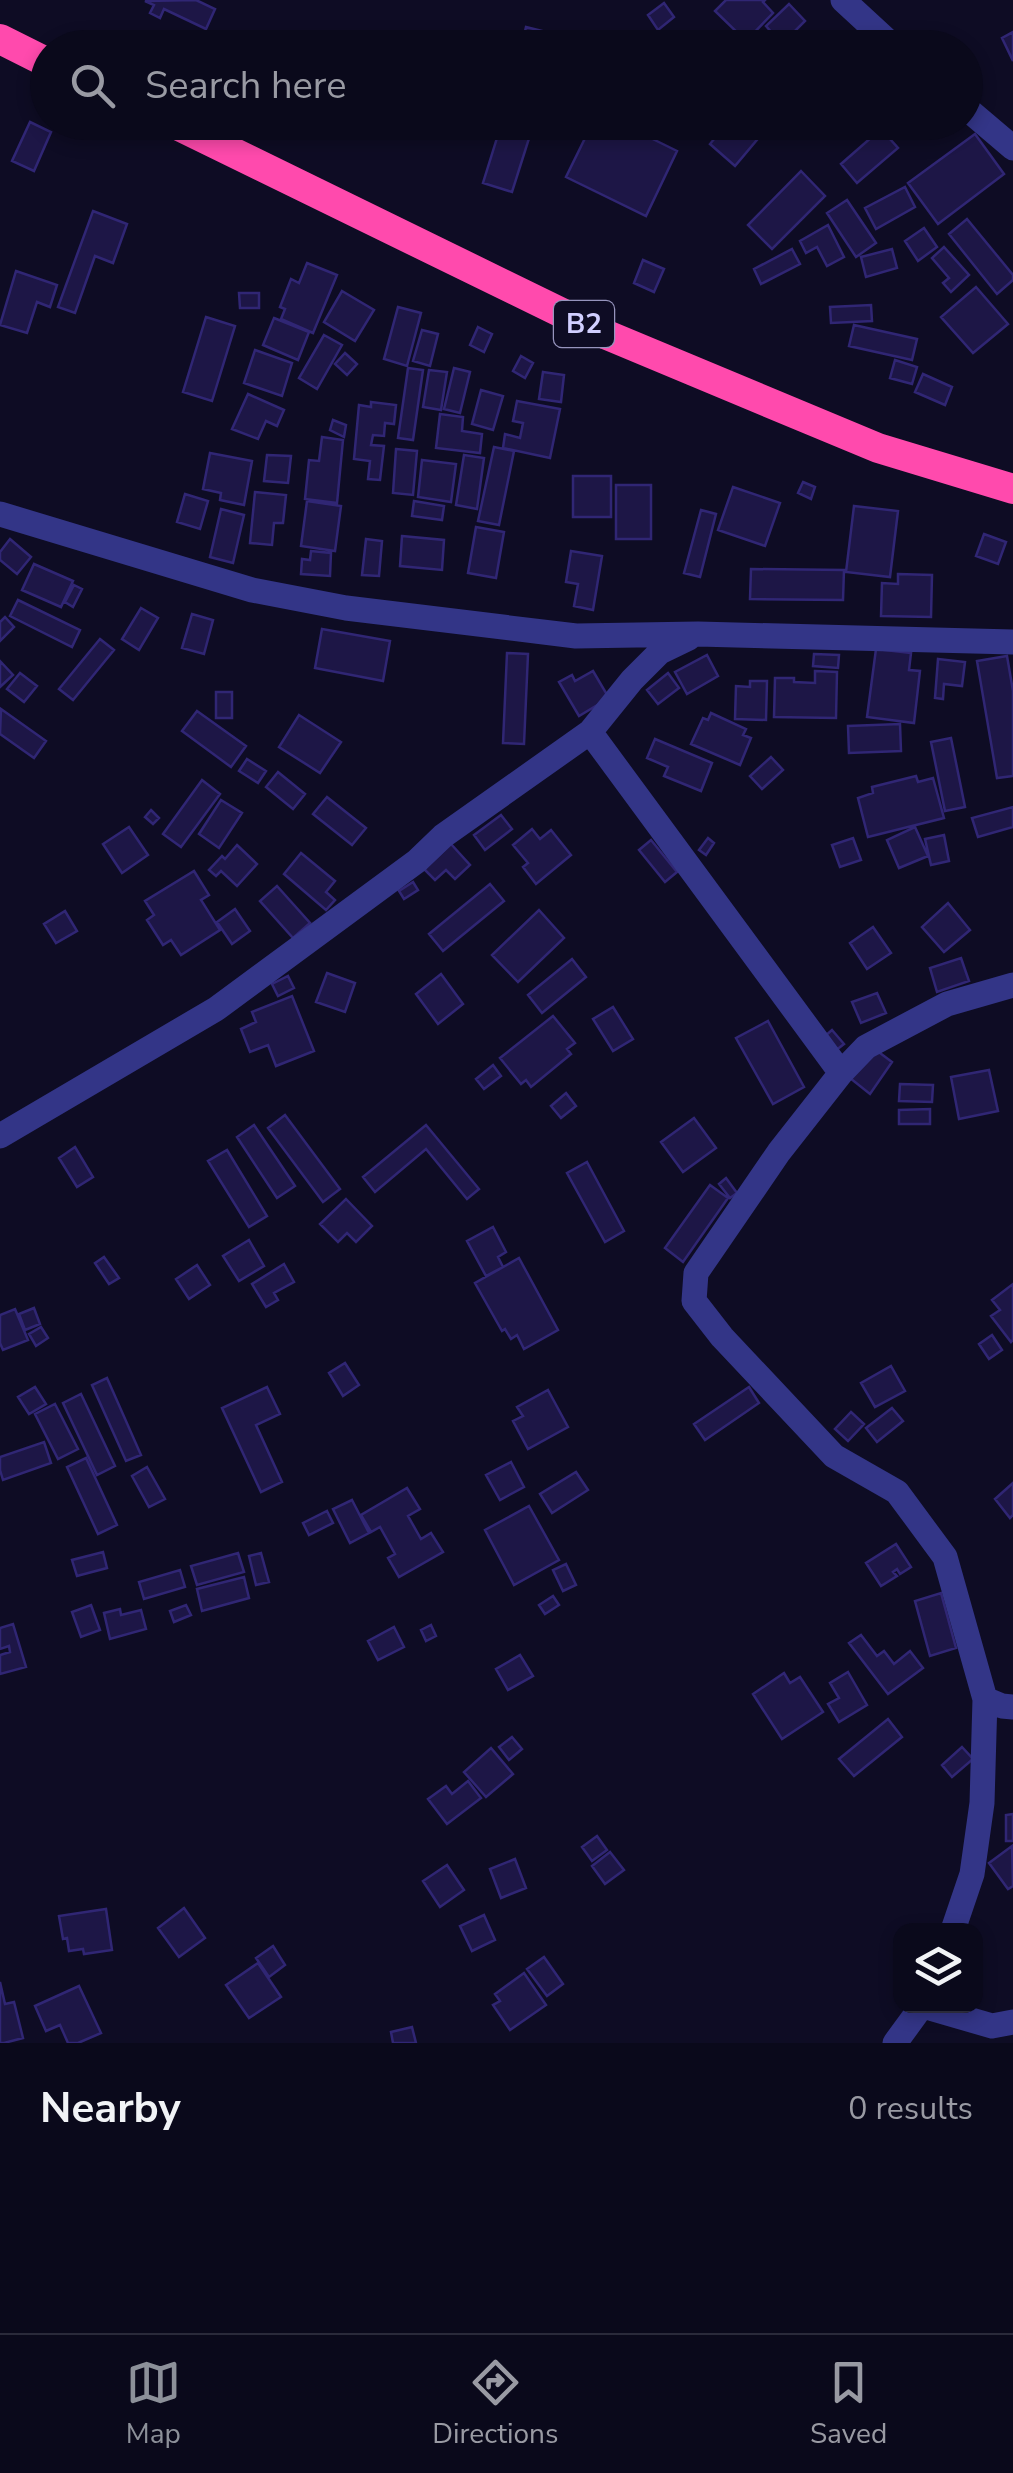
<!DOCTYPE html>
<html lang="en">
<head>
<meta charset="utf-8">
<style>
	:root { --surface:#0a091b; --page:#181728; --text:#f1f3f6; --muted:#999aa3; --line:#2a2a3a; --accent:#8c9099 }
	body { margin:0; font-family:"Nunito Sans",sans-serif; background:var(--page); color:var(--text) }
	.controls { position:absolute; right:30px; bottom:30px; display:grid; overflow:hidden; border-radius:20px; box-shadow:0 5px 15px #0003 }
	.controls button { width:90px; height:90px; display:grid; place-items:center; padding:0; border:0; border-bottom:2px solid var(--line); background:var(--surface); color:var(--text); font:50px sans-serif }
	.list { margin:0; padding:0; list-style:none }
	h2 { display:flex; justify-content:space-between; align-items:center; height:130px; margin:0; padding:0 40px; font-size:42px }
	h2 small { font-size:32px; font-weight:400; color:var(--muted) }
	.icon { flex:none; width:55px; height:55px; fill:none; stroke:currentColor; stroke-width:2; stroke-linecap:round; stroke-linejoin:round }
	.map { position:relative; flex:none; width:1013px; height:2043px; overflow:hidden }
	.search { position:absolute; background:var(--surface); box-shadow:0 5px 15px #0003; left:30px; right:30px; top:30px; height:110px; display:flex; align-items:center; gap:25px; box-sizing:border-box; padding:0 35px; border-radius:55px; color:var(--muted); font-size:38px }
	.sheet { height:290px; background:var(--surface) }
	nav { display:flex; justify-content:space-around; align-items:center; box-sizing:border-box; height:140px; border-top:2px solid var(--line); background:var(--surface); font-size:28px; color:var(--muted) }
	nav a { display:grid; justify-items:center; gap:5px }
	nav .on { color:var(--accent) }
	.map>svg:first-child { display:block }
	.building { fill:#1d1646; stroke:#302674; stroke-width:2.5 }
	.lines { fill:none; stroke-linecap:round; stroke-linejoin:round }
	.minor { stroke:#333587; stroke-width:25 }
	.highway { stroke:#ff4aad; stroke-width:30 }
	.labels { text-anchor:middle; dominant-baseline:central; stroke-width:9; stroke-linejoin:round; paint-order:stroke }
	.shield { fill:#0e0c24; stroke:#9694bd; stroke-width:2.5 }
	.shield-label { font-size:28px; font-weight:bold; fill:#d1cfff }
</style>
</head>
<body>
<div class="map">
<svg width="1013" height="2043" viewBox="0 0 1013 2043">
	<rect width="100%" height="100%" fill="#0e0c24"/>
	<path class="building" d="M196,0L215,9L206,29L164,9L160,18L150,13L154,5L145,1Z
		M726,0H765L763,2L773,13L746,41L715,11Z
		M664,3L674,17L658,30L648,15Z
		M789,4L805,21L782,44L766,26Z
		M526,27L566,37L564,48H521Z
		M1013,32V61L1002,38Z
		M30,122L51,132L34,171L12,161Z
		M502,122H512L532,129L512,192L483,183Z
		M593,122H618L677,151L646,216L566,177Z
		M728,122H772L735,166L710,144Z
		M898,122H933L906,137Z
		M881,129L898,148L857,183L841,164Z
		M975,134L1004,174L938,224L908,183Z
		M801,171L825,196L772,249L748,225Z
		M905,187L915,207L876,229L865,208Z
		M847,200L876,243L856,257L827,213Z
		M93,211L127,224L113,263L95,256L75,313L58,307Z
		M967,219L1013,275V280L997,294L949,234Z
		M828,225L844,257L827,266L817,247L806,253L800,241Z
		M924,228L937,247L918,261L905,241Z
		M944,247L969,275L951,292L943,283L949,278L932,258Z
		M792,249L800,264L761,284L754,269Z
		M892,249L897,268L866,277L861,257Z
		M643,260L664,269L654,292L634,283Z
		M307,263L337,275L313,333L281,319L285,309L280,307L291,279L299,283Z
		M16,271L57,285L50,307L37,302L27,333L0,325Z
		M976,287L1008,324L973,353L941,317Z
		M342,291L374,310L355,341L324,322Z
		M239,293H259V308H240Z
		M871,305L872,321L831,323L830,307Z
		M398,307L421,313L407,366L384,359Z
		M206,317L235,326L212,401L183,392Z
		M274,318L309,332L298,360L263,345Z
		M854,325L917,339L912,360L849,346Z
		M478,327L492,334L484,352L470,345Z
		M422,330L438,334L430,366L413,361Z
		M324,335L342,345L317,389L299,378Z
		M255,350L292,363L282,396L244,383Z
		M345,353L357,364L347,375L335,364Z
		M521,356L533,363L525,378L513,371Z
		M895,360L917,367L912,384L890,378Z
		M408,368L423,370L413,440L398,438Z
		M454,368L470,372L460,413L444,409Z
		M429,370L447,372L441,410L423,407Z
		M543,372L564,375L561,402L539,399Z
		M923,374L952,387L945,405L915,392Z
		M481,390L503,396L493,430L472,424Z
		M248,394L284,410L277,426L266,421L258,439L232,429Z
		M517,401L560,409L550,458L503,448L505,434L520,438L523,423L513,421Z
		M371,402L396,405L394,424L385,423L384,436L373,435L371,445L384,446L380,480L368,479L370,461L354,459L359,405L371,407Z
		M440,414L463,417L462,431L482,434L480,453L436,448Z
		M333,420L346,425L344,437L330,430Z
		M322,437L343,440L337,503L305,499L309,460L319,461Z
		M494,447L514,451L499,525L478,521Z
		M396,449L417,451L413,495L393,493Z
		M210,453L252,461L244,505L220,500L221,493L203,489Z
		M267,455L291,456L288,483L264,481Z
		M464,455L484,458L477,509L456,505Z
		M422,460L456,464L451,502L418,497Z
		M573,476H611V517H573Z
		M803,482L815,487L811,499L798,493Z
		M616,485H651V539H616Z
		M733,487L780,503L765,546L718,530Z
		M255,492L286,495L283,523H274L272,545L250,543Z
		M185,494L208,501L200,529L177,522Z
		M307,501L341,506L335,551L301,546Z
		M414,501L444,506L442,520L412,516Z
		M854,506L898,511L890,577L846,572Z
		M221,509L244,515L233,563L210,557Z
		M701,510L716,514L700,577L684,573Z
		M476,527L504,532L496,578L468,573Z
		M984,534L1006,542L998,564L976,556Z
		M402,536L444,540L442,570L400,566Z
		M10,539L31,557L17,574L0,560V552Z
		M366,539L382,541L379,576L362,575Z
		M311,551L331,553L330,576L301,574L302,559L310,560Z
		M571,551L602,556L593,610L574,606L578,584L566,582Z
		M34,564L73,581L61,607L22,590Z
		M751,569L844,570L843,600L750,599Z
		M898,574L932,575L931,617L881,616L882,583L898,584Z
		M74,585L82,589L73,607L65,602Z
		M18,600L80,630L72,647L10,616Z
		M141,608L158,618L139,650L122,639Z
		M192,614L213,620L204,654L182,648Z
		M5,617L14,627L0,641V622Z
		M322,629L390,641L383,681L315,668Z
		M100,639L114,650L73,700L59,689Z
		M876,649L911,653L909,670L920,671L914,723L867,717Z
		M507,653L528,654L524,744L503,743Z
		M814,654L839,655L838,668L813,666Z
		M707,655L718,676L687,694L675,672Z
		M1007,656L1013,691V776L997,778L977,661Z
		M938,659L965,662L962,686L944,684L943,699L935,698Z
		M0,661L13,675L0,687Z
		M593,671L609,698L579,716L559,682L572,675L575,681Z
		M815,671L837,672L836,718L774,717L775,678H794V682L815,683Z
		M20,673L37,686L24,702L7,689Z
		M668,673L679,688L658,704L647,690Z
		M750,681H767L766,720L735,719L736,686L750,687Z
		M216,692H232V718H216Z
		M1,709L46,741L34,758L0,734Z
		M197,711L246,746L231,767L182,731Z
		M711,713L746,729L743,735L751,738L740,765L691,744L703,718L708,720Z
		M299,715L341,742L320,773L279,747Z
		M900,724L901,751L849,753L848,726Z
		M951,738L965,807L945,811L931,742Z
		M655,739L712,763L701,791L664,776L668,767L647,758Z
		M771,757L783,770L762,789L750,776Z
		M247,759L266,771L258,783L239,771Z
		M278,772L305,794L293,809L266,787Z
		M916,776L918,782L933,778L944,818L868,837L858,798L873,793L872,787Z
		M202,780L220,794L181,847L163,834Z
		M327,797L366,828L352,845L313,814Z
		M221,800L242,813L219,848L199,834Z
		M1013,807V827L978,837L972,818Z
		M151,810L159,818L153,824L145,817Z
		M501,815L512,829L485,850L474,835Z
		M129,827L148,855L122,873L103,844Z
		M915,827L928,856L899,868L887,840Z
		M532,829L540,839L551,830L571,855L536,884L523,867L528,863L513,845Z
		M944,835L949,861L931,865L925,839Z
		M708,838L714,843L706,855L699,850Z
		M853,838L861,860L840,867L832,845Z
		M651,840L677,872L665,882L639,850Z
		M451,844L470,865L455,879L446,870L435,880L424,869Z
		M237,845L257,864L237,886L221,871L216,876L209,870L222,856L225,859Z
		M301,853L335,881L326,892L335,900L326,910L284,874Z
		M194,871L209,895L201,900L220,930L181,955L171,940L163,945L147,920L154,915L145,901Z
		M413,882L418,890L404,899L399,891Z
		M490,884L504,901L443,951L429,934Z
		M277,886L310,923L293,938L260,901Z
		M948,903L970,930L944,952L922,927Z
		M235,909L250,931L232,944L217,922Z
		M539,910L564,938L518,982L492,955Z
		M65,911L77,931L56,943L44,924Z
		M873,927L891,953L867,969L850,943Z
		M961,958L969,981L937,992L930,968Z
		M572,959L586,977L542,1013L528,995Z
		M327,973L355,983L345,1012L316,1002Z
		M441,974L463,1004L438,1024L416,994Z
		M288,976L294,988L278,996L272,984Z
		M877,993L886,1013L861,1023L852,1002Z
		M292,996L314,1051L276,1066L268,1045L250,1052L241,1029L256,1022L252,1012Z
		M613,1007L633,1039L613,1051L593,1019Z
		M553,1016L575,1043L567,1049L571,1054L531,1087L526,1080L521,1084L500,1058Z
		M768,1021L804,1087L773,1104L736,1038Z
		M832,1030L844,1044L831,1054L819,1041Z
		M872,1047L892,1062L870,1094L850,1078Z
		M493,1065L501,1076L484,1089L476,1079Z
		M989,1070L998,1111L959,1119L951,1077Z
		M900,1084L933,1085L932,1102L899,1101Z
		M566,1093L576,1106L561,1118L551,1106Z
		M930,1109V1124H899V1110Z
		M285,1115L340,1189L323,1202L268,1128Z
		M694,1118L716,1148L683,1172L661,1142Z
		M254,1125L295,1186L277,1198L237,1137Z
		M426,1125L479,1189L467,1199L426,1149L375,1192L363,1177Z
		M75,1147L93,1177L77,1187L59,1158Z
		M227,1150L267,1216L249,1227L208,1161Z
		M587,1162L624,1231L605,1242L567,1173Z
		M726,1178L737,1193L730,1198L719,1184Z
		M710,1185L728,1198L683,1262L665,1248Z
		M346,1199L372,1226L356,1242L347,1233L338,1242L320,1224Z
		M493,1227L506,1252L498,1257L503,1267L486,1276L467,1241Z
		M249,1240L264,1266L239,1281L223,1256Z
		M104,1257L119,1278L109,1284L95,1263Z
		M519,1258L558,1330L524,1349L517,1335L511,1339L505,1329L502,1331L475,1283Z
		M284,1264L294,1282L274,1293L278,1300L266,1307L252,1284Z
		M197,1265L210,1285L189,1299L176,1279Z
		M1013,1284V1340L1011,1342L991,1316L1000,1310L992,1300Z
		M34,1308L40,1324L25,1330L19,1314Z
		M15,1309L28,1340L3,1350L0,1343V1315Z
		M41,1327L48,1338L36,1346L29,1334Z
		M992,1335L1002,1350L989,1359L979,1344Z
		M345,1363L359,1385L343,1396L329,1373Z
		M891,1366L905,1391L875,1407L861,1383Z
		M107,1378L141,1455L126,1461L92,1385Z
		M35,1387L46,1404L29,1414L18,1397Z
		M267,1387L280,1414L256,1425L282,1482L261,1492L222,1408Z
		M749,1387L759,1403L705,1440L694,1424Z
		M548,1390L568,1427L528,1449L513,1421L523,1416L517,1407Z
		M81,1394L115,1466L97,1475L63,1403Z
		M55,1404L78,1449L58,1459L35,1414Z
		M892,1408L903,1421L877,1442L866,1428Z
		M851,1412L864,1424L848,1441L835,1429Z
		M44,1442L51,1463L3,1480L0,1470V1457Z
		M86,1458L117,1525L98,1534L67,1467Z
		M511,1462L524,1487L500,1500L486,1475Z
		M147,1467L165,1499L149,1507L132,1476Z
		M576,1472L588,1490L552,1513L540,1494Z
		M1013,1483V1515L1010,1518L995,1499Z
		M407,1488L420,1509L408,1516L421,1539L431,1533L443,1552L399,1577L388,1558L395,1554L380,1527L371,1532L361,1515Z
		M352,1500L369,1533L350,1543L333,1509Z
		M529,1506L559,1560L514,1585L485,1530Z
		M327,1511L333,1523L309,1535L303,1523Z
		M896,1544L911,1567L900,1574L897,1569L893,1572L897,1576L881,1586L866,1563Z
		M103,1552L107,1568L77,1576L72,1560Z
		M238,1553L244,1572L197,1585L191,1566Z
		M261,1553L269,1582L256,1585L249,1556Z
		M566,1564L576,1585L563,1591L553,1570Z
		M180,1570L185,1587L144,1599L139,1582Z
		M244,1577L249,1598L202,1611L197,1589Z
		M941,1593L956,1648L930,1656L915,1601Z
		M553,1596L559,1605L545,1614L539,1605Z
		M91,1605L100,1630L81,1637L72,1612Z
		M186,1605L191,1615L174,1622L170,1611Z
		M120,1609L121,1615L141,1610L146,1629L110,1639L104,1613Z
		M13,1624L26,1667L0,1674V1655L10,1652L9,1646L0,1649V1628Z
		M431,1625L436,1636L426,1641L421,1630Z
		M394,1627L404,1647L378,1660L368,1641Z
		M861,1635L877,1656L884,1651L894,1664L910,1651L923,1668L888,1694L849,1643Z
		M520,1655L533,1676L508,1690L496,1669Z
		M848,1672L867,1705L839,1722L828,1704L839,1698L830,1683Z
		M784,1673L790,1683L800,1677L823,1712L782,1739L753,1694Z
		M888,1719L902,1737L854,1776L839,1759Z
		M512,1737L522,1749L509,1760L499,1747Z
		M962,1747L973,1759L952,1777L942,1765Z
		M491,1748L513,1774L486,1797L464,1772Z
		M468,1781L481,1798L447,1824L428,1799L446,1786L452,1794Z
		M1013,1814V1841H1006V1815Z
		M597,1836L607,1850L592,1861L582,1847Z
		M1012,1846L1013,1886L1008,1889L989,1863Z
		M610,1852L624,1870L605,1884L592,1866Z
		M515,1859L526,1888L501,1898L490,1869Z
		M447,1865L464,1890L440,1907L423,1881Z
		M184,1908L205,1938L179,1957L158,1928Z
		M106,1909L112,1950L84,1954L83,1949L69,1951L67,1938L63,1939L59,1916Z
		M484,1915L495,1940L472,1951L460,1926Z
		M273,1946L285,1965L269,1977L256,1958Z
		M544,1957L563,1984L547,1996L527,1969Z
		M258,1963L281,1997L249,2018L226,1985Z
		M524,1973L546,2005L510,2030L493,2005L500,2001L495,1994Z
		M0,1982L5,2004L14,2002L23,2038L4,2043H0Z
		M79,1986L101,2033L78,2043H68L60,2025L46,2031L35,2006Z
		M412,2027L416,2043H393L391,2032Z"/>
	<g class="lines">
		<path class="minor" d="M843,0L895,48
			M966,108L1013,148
			M0,514L252,590L346,608L576,636L698,634L1013,642
			M590,732L841,1073
			M1013,985L947,1004L866,1047L841,1073L779,1152L696,1273L694,1301L722,1337L834,1456L897,1492L945,1557L985,1699L1002,1706L1013,1707
			M0,1136L216,1009L417,861L443,836L590,732L632,680L660,652L689,638
			M953,1930L972,1874L982,1803L985,1699
			M923,2006L992,2026L1013,2022
			M895,2043L922,2006"/>
		<path class="highway" d="M0,39L48,63
			M171,122L607,335L878,448L1013,489"/>
	</g>
	<g class="labels">
		<rect class="shield" x="554" y="301" width="60" height="46" rx="8"/>
		<g class="shield-label">
			<text x="584" y="324">B2</text>
		</g>
	</g>
</svg>
<div class="controls">
<button><svg class="icon" aria-label="layers" viewBox="0 0 24 24"><path d="M12 4l9 5-9 5-9-5zM3 14l9 5 9-5"/></svg></button>
</div>
<div class="search"><svg class="icon" aria-label="search" viewBox="0 0 24 24"><circle cx="10" cy="10" r="6"/><path d="M15 15l6 6"/></svg>Search here</div>
</div>
<section class="sheet">
<h2>Nearby<small>0 results</small></h2>
<ul class="list">
</ul>
</section>
<nav>
<a class="on"><svg class="icon" aria-label="map" viewBox="0 0 24 24"><path d="M3 6l6-2 6 2 6-2v14l-6 2-6-2-6 2zM9 4v14M15 6v14"/></svg>Map</a>
<a><svg class="icon" aria-label="directions" viewBox="0 0 24 24"><path d="M12 3l9 9-9 9-9-9zM9 14v-3h6M13 9l2 2-2 2"/></svg>Directions</a>
<a><svg class="icon" aria-label="saved" viewBox="0 0 24 24"><path d="M7 4h10v16l-5-4-5 4z"/></svg>Saved</a>
</nav>
</body>
</html>
